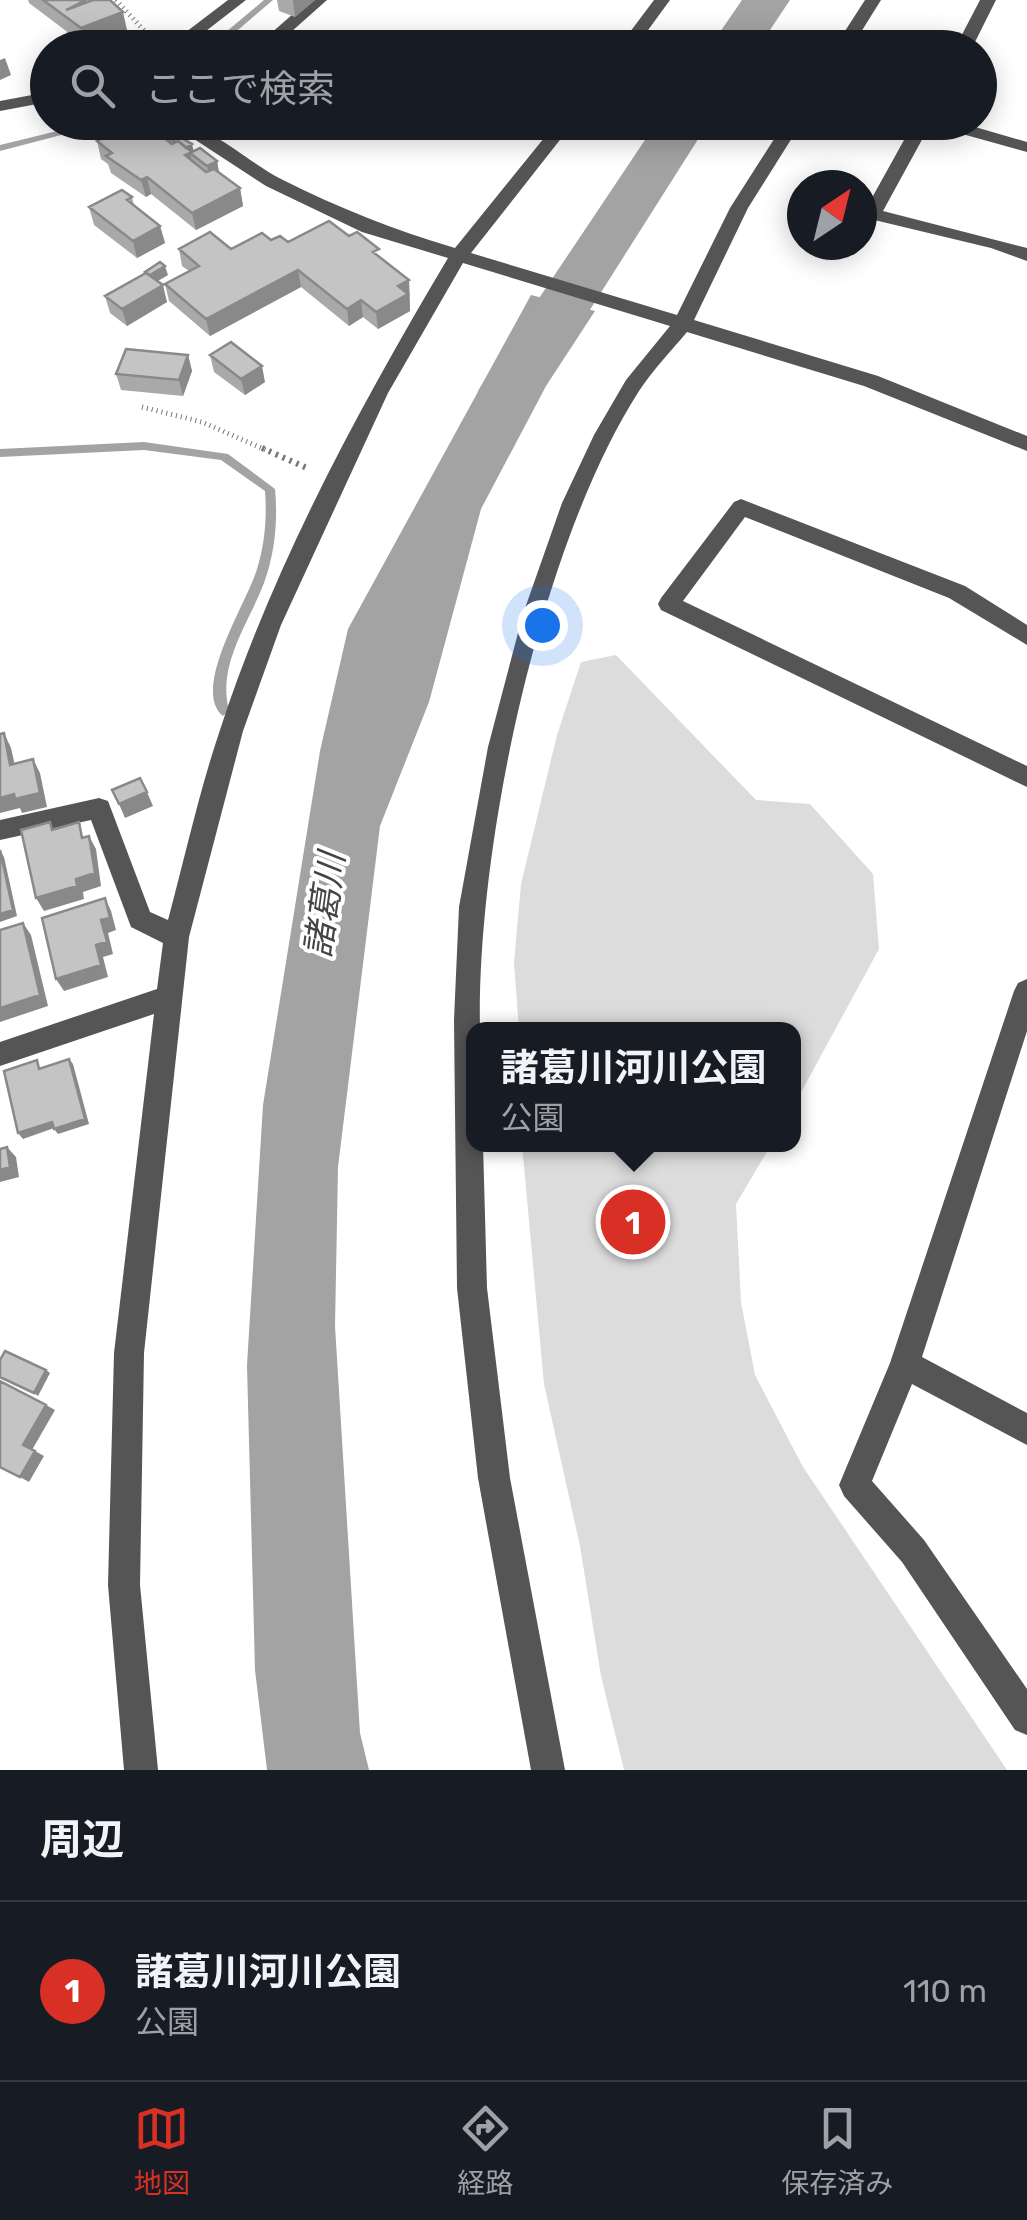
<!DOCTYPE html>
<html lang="ja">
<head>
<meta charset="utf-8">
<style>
	:root { --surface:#171b24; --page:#20242c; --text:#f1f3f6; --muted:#9ea1a6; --line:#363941; --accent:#d93025 }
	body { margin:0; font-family:Rubik,"Noto Sans JP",sans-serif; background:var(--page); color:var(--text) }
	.compass { position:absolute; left:787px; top:170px; width:90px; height:90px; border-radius:50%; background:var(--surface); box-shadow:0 5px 25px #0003; rotate:35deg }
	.you { position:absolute; left:542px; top:625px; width:35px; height:35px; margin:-25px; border:8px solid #fff; border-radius:50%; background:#1a73e8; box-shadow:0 0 0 15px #1a73e833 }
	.badge { display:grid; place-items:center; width:65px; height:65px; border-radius:50%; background:var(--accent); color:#fff; font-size:32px; font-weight:700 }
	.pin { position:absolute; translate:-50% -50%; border:5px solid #fff; box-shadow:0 2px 10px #0006 }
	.popup { position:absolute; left:466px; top:1022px; width:335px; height:130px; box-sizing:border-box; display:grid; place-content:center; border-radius:20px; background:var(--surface); filter:drop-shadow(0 2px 8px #0005); font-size:32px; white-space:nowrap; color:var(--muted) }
	.popup b { font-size:38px; color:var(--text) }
	.popup::after { content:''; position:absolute; left:50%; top:100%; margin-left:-20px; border:20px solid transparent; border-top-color:var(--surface) }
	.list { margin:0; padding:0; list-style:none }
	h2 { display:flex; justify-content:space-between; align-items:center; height:130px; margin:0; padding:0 40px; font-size:42px }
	h2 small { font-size:32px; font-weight:400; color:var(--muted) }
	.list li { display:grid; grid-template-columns:65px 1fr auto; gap:30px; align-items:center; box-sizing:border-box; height:180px; padding:0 40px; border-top:2px solid var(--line) }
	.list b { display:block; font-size:38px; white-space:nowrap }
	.list p { margin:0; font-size:32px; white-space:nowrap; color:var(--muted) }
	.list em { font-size:32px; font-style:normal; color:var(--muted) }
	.icon { flex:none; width:55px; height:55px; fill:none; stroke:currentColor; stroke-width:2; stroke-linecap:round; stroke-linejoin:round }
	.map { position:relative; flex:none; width:1027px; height:1770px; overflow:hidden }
	.search { position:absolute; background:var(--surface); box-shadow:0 5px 25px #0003; left:30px; right:30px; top:30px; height:110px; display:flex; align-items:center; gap:25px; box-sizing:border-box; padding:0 35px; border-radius:55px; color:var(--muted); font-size:38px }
	.sheet { height:310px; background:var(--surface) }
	nav { display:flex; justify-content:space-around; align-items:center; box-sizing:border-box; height:140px; border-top:2px solid var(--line); background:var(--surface); font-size:28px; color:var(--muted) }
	nav a { display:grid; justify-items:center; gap:5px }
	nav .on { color:var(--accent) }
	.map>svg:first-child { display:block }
	.green { fill:#dcdcdc }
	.water { fill:#a3a3a3 }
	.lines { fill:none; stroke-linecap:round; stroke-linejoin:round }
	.stream { fill:#a3a3a3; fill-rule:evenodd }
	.river { fill:#a3a3a3; fill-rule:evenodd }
	.path-far1 { stroke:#777; stroke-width:5; stroke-dasharray:1 4; stroke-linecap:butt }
	.path { stroke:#777; stroke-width:6; stroke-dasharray:2.5 5; stroke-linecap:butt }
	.minor { fill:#555; fill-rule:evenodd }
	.wall { fill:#a9a9a9 }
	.shaded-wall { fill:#898989 }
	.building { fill:#c4c4c4; stroke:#898989; stroke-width:2.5 }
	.labels { text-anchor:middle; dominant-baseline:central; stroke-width:8; stroke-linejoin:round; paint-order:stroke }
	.water-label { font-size:35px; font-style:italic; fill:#444; stroke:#fff }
</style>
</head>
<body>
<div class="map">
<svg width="1027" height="1770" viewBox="0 0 1027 1770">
	<rect width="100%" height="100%" fill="#fff"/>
	<path class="green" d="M616,655L756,800L810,804L873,874L879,949L793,1107V1030L519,1029L514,963L521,884L557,735L581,662Z
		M522,1145H771L736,1204L741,1302L755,1375L803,1467L1007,1770H624L601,1676L580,1546L544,1384Z"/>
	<path class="water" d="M531,295L595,311L546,386L481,509L429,702L380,826L338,1167L335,1326L360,1733L369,1770H267L255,1670L247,1365L263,1105L320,751L348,629Z"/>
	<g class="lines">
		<path class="stream" d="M264,0H273L217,48H207Z
			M94,122H111L0,151V145Z
			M144,442L228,454L275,489C278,521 275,553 264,583C248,625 217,664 229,711L223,716C190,689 248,601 257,569C265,544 267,517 265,491L221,460L144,450L0,457V449Z"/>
		<path class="river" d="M742,0H790L758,48H709Z
			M657,122H709L529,406L508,412L487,406L478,391L487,376Z"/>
		<path class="path-far1" d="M116,0L151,38
			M142,407L202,422L268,451"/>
		<path class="path" d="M262,448L309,469"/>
		<path class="minor" d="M228,0H246L184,48H165Z
			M309,0H327L273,48H254Z
			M654,0H670L635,48H618Z
			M865,0H881L851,48H834Z
			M980,0H996L972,48H955Z
			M48,92V102L0,111V101Z
			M168,122C210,122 246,162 283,180C339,208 394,230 455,248L557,122H574L471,253L677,315L730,208L785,122H802L748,208L694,320L878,376L1027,436V451L864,386L687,332C671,351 653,370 639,391C540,545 476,847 480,1030H473V1144H483L487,1288L510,1478L565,1770H531L478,1478L457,1288L454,1020L459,907L488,747L523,614L562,503L594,435L626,380L670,326L463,263L388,393L281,625L243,731L189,937L144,1353L140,1585L158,1770H124L108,1585L114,1353L154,1014L0,1066V1042L157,989L163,943L131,927L91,820L0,840V820L99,798L108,801L150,912L168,920C185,857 199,792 220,730C274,564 359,408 448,258L362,232L266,186Z
			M914,122H958L1027,142V152L930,125L883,211L1027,248V261L991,248L866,218L863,214Z
			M741,499L965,586L1027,625V645L949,598L745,517L683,601L1027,766V787L661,610L658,604L661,598L734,502Z
			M1027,979V1031L922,1357L1027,1413V1445L912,1384L872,1481L924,1540L1027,1689V1735L1015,1730L902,1562L844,1496L839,1485L890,1363L1014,991L1018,983Z"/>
	</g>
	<path class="wall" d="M28,0H110L127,30L86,46L29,3Z
		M277,0H315L295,17L279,11Z
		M158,132L217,161L219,173L240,188L243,206L196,230L151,194L146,197L111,173L108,164L101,159L97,141L159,134Z
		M132,197L134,205L160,226L165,243L137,258L94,225L89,207Z
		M349,236L409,280L410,311L378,329L363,317L349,326L301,287L210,336L169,301L165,284L189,271L182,266L179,249H231Z
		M168,275L158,281L167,302L127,326L110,313L105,296Z
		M188,355L192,371L183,396L121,390L116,374Z
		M210,355L265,382L245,395L214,372Z"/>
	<path class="shaded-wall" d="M293,0H315L295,17Z
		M123,12L127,30L86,46L81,28Z
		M5,58L11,75L0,80V60Z
		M192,144L194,153H190L194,170L185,155L186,148Z
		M217,161L220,178L211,183L207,166Z
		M147,177L151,194L146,197L141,180Z
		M240,188L243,206L196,230L192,213Z
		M160,226L165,243L137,258L133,241Z
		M165,266L168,275L152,284L150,275Z
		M298,270L301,287L210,336L206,319Z
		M409,280L410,311L378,329L376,312L398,286Z
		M163,285L167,302L127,326L122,309Z
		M361,300L363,317L349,326L347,309Z
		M188,355L192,371L183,396L179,380Z
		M262,366L265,382L245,395L241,379Z
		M4,733L11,748L18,779L10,765Z
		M33,759L40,773L47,807L22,813L20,808L0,813V798Z
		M147,792L153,806L125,818L119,804Z
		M89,836L96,849L101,886L83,892L84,899L44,911L36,898L76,879Z
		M0,850L4,857L17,916L0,922Z
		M105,898L111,911L116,930L108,933L113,954L103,957L108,977L64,991L56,979L96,945Z
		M23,923L31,935L48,1006L0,1022V1008Z
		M69,1059L73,1064L89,1124L58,1134L54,1129Z
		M52,1122L57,1127L23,1139L18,1133Z
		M7,1147L16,1157L19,1177L0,1182V1170Z
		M46,1370L50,1373L38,1396L34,1393Z
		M46,1405L55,1410L32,1450L23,1445Z
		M35,1451L44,1456L29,1482L20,1477Z"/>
	<path class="building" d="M43,0H86L66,10L93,0H110L123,12L81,28Z
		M136,122H144L172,144L178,141L192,152L200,148L217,161L207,166L190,153L185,155L206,172L214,169L240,188L192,213L147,177L141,180L106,156L112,153L97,141Z
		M165,128L192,144L186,148L178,141L176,142L158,132Z
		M122,190L132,197L127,200L160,226L133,241L89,207Z
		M329,221L349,236L357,232L379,249L373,252L409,280L398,286L408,294L376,312L361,300L347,309L298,270L206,319L165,284L199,266L179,249L210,232L231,249L262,233L271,240L280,236L288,242Z
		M160,262L165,266L150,275L145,272Z
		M146,273L163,285L122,309L105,296Z
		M231,342L262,366L241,379L210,355Z
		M126,349L188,355L179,380L116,374Z
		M4,733L10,765L33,759L40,793L15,799L14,794L0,798V734Z
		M140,778L147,792L119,804L112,790Z
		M50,822L52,830L79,822L82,838L89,836L95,873L76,879L77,886L36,898L21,830Z
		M0,850L13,910L0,914Z
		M105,898L110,918L101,920L107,942L96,945L101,965L56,979L42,918Z
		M23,923L40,995L0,1008V930Z
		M69,1059L85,1119L54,1129L52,1122L18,1133L4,1071L37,1060L39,1069Z
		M7,1147L10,1167L0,1170V1149Z
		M5,1351L46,1370L34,1393L0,1377V1360Z
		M0,1381L46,1405L23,1445L35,1451L20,1477L0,1467Z"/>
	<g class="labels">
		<g class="water-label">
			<text transform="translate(325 905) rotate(-82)">諸葛川</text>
		</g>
	</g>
</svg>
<svg class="compass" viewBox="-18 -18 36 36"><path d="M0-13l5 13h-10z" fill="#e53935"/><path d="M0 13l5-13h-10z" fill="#9ea1a6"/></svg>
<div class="you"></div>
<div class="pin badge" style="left:633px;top:1222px">1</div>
<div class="popup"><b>諸葛川河川公園</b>公園</div>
<div class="search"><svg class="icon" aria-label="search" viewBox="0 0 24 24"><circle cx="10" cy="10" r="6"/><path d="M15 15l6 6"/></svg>ここで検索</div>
</div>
<section class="sheet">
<h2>周辺<small></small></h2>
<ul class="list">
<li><span class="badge">1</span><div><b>諸葛川河川公園</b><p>公園</p></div><em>110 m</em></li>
</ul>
</section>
<nav>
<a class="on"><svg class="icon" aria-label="map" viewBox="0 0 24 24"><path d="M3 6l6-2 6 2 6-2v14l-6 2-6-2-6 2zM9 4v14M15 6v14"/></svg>地図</a>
<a><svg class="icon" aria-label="directions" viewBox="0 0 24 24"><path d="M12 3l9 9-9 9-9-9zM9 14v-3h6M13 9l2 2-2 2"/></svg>経路</a>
<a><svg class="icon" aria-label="saved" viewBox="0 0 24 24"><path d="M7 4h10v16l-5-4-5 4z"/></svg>保存済み</a>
</nav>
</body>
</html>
